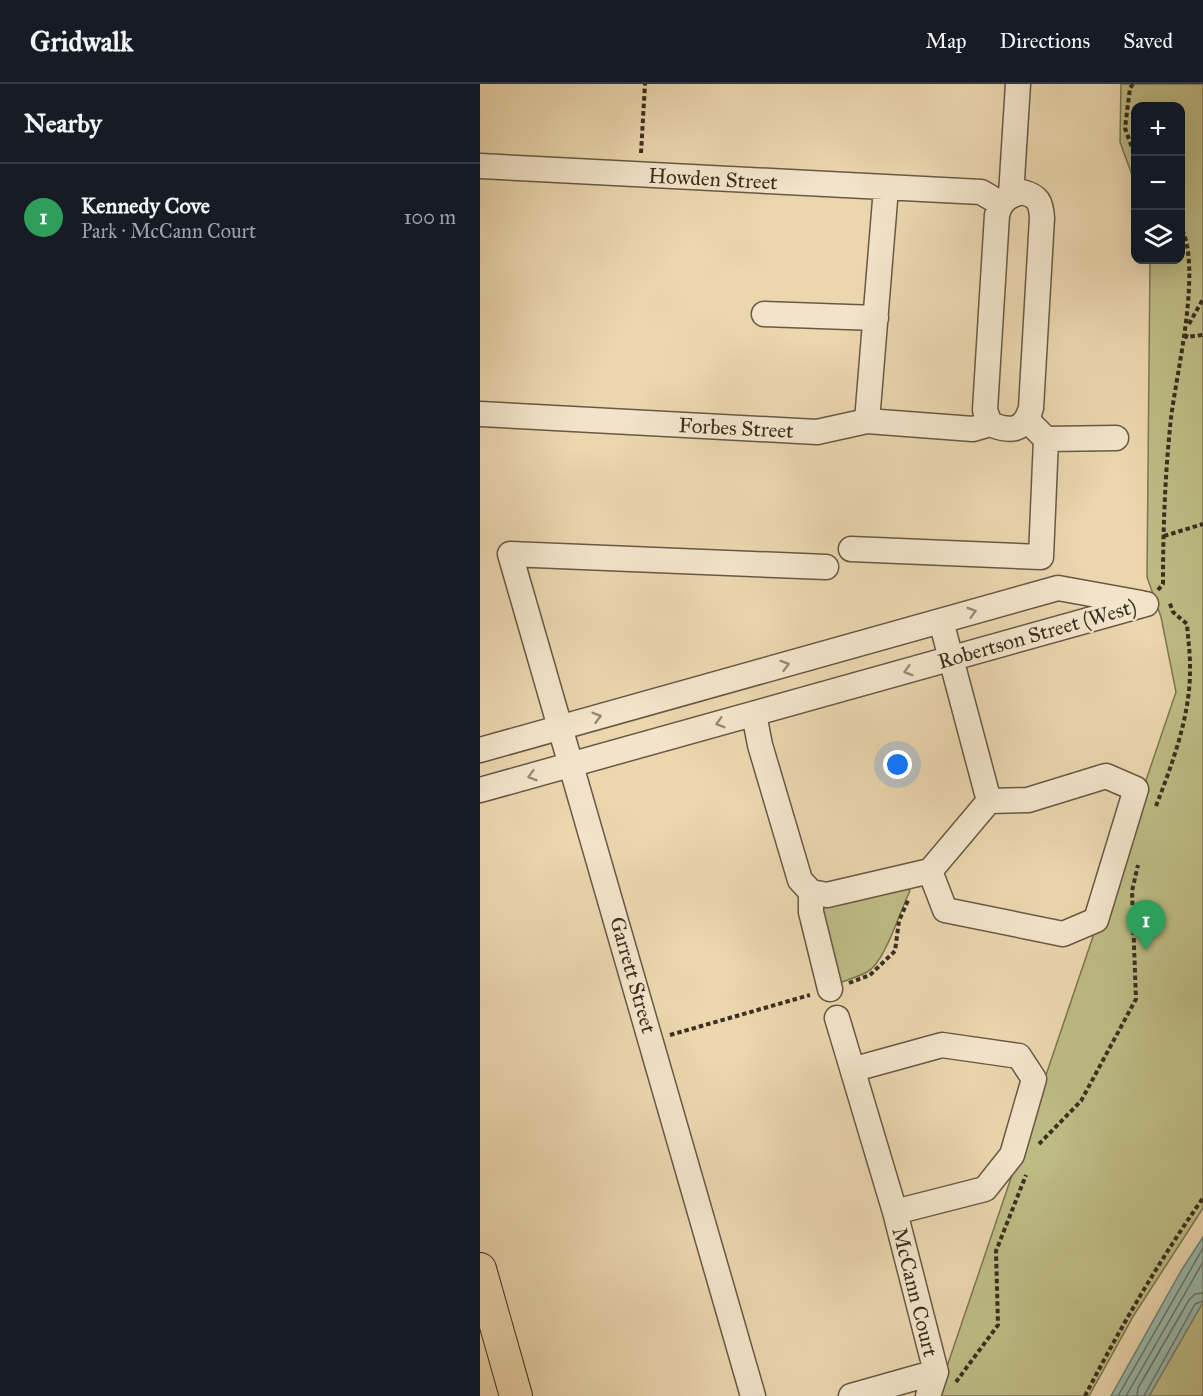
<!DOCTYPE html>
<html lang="en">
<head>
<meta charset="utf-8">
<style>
	:root { --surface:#171b24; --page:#20242c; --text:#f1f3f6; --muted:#9ea1a6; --line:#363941; --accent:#2563eb }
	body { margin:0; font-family:"IM FELL Great Primer",serif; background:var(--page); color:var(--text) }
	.controls { position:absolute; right:18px; top:18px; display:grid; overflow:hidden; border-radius:12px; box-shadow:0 6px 24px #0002 }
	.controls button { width:54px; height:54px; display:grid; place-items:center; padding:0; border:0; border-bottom:2px solid var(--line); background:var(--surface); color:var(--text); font:30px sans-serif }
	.you { position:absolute; left:418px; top:681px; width:21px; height:21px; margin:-15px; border:4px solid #fff; border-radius:50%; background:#1a73e8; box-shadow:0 0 0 9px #1a73e833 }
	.badge { display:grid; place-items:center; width:39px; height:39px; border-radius:50%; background:var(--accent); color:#fff; font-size:20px; font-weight:700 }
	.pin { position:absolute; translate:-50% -50px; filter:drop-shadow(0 2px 3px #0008) }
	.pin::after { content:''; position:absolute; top:32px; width:21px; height:18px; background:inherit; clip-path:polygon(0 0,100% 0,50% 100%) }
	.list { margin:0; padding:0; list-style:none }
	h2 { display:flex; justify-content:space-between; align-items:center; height:78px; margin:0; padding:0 24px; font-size:26px }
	h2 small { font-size:20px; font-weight:400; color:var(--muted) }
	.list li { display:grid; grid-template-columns:39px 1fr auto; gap:18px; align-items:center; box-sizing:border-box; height:108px; padding:0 24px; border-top:2px solid var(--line) }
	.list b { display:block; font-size:22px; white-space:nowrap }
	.list p { margin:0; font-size:20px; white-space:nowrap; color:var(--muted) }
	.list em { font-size:20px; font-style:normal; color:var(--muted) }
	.icon { flex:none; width:33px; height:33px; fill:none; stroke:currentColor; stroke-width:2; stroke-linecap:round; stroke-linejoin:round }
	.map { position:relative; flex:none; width:723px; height:1312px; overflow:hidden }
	header { display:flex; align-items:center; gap:36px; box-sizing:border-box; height:84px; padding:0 30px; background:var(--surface); border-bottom:2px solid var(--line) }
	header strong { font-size:28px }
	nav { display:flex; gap:33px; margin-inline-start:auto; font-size:21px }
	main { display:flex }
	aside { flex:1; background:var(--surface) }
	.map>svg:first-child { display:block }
	.green { fill:#bebc85; stroke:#7c7652; stroke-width:1.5 }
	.water { fill:#98b9ad; stroke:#738275; stroke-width:1.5 }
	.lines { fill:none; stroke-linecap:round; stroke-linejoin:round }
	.shore { stroke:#6a7466; stroke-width:1.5 }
	.minor-casing { stroke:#675944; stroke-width:27 }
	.major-casing { stroke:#3b2f20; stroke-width:34 }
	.path { stroke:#3b2f20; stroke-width:4; stroke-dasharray:4.5 3; stroke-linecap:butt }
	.minor { stroke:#f2e4ca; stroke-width:24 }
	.major { stroke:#ebd6ae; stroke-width:32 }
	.oneway { stroke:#968a75 }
	.labels { text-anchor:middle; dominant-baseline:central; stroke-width:4.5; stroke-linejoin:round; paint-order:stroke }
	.street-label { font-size:21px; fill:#3b2f20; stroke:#f2e4ca }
</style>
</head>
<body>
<header>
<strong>Gridwalk</strong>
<nav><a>Map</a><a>Directions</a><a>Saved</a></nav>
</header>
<main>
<aside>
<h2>Nearby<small></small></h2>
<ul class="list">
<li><span class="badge" style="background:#2e9e5b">1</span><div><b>Kennedy Cove</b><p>Park · McCann Court</p></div><em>100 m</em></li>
</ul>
</aside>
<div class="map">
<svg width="723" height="1312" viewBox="0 0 723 1312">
	<rect width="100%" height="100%" fill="#ebd6ae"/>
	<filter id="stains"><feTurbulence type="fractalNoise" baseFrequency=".00333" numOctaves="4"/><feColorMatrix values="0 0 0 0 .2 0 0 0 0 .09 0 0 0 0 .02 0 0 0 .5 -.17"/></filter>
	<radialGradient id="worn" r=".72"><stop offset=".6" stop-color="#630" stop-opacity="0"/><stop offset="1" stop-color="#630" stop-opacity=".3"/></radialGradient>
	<path class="green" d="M641,0H723V1124L654,1231L609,1312H457L696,608L681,533L667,493L670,176H700V22H656L655,99L640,58Z
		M421,800L430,807C420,826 405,879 387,888C378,893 366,896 357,900L339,823Z
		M723,1218V1312H669Z"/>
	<path class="water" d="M723,1153V1218L669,1312H631L701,1187Z"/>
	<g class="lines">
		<path class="shore" d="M638,1312L723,1164
			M646,1312L723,1178
			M657,1312L658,1304L709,1216L715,1210L723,1209
			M664,1312L715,1220L723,1217"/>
		<g class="minor-casing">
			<path id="minor" d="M0,82L501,108L520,119
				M542,108C558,112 561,118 562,134L551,324C544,348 530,348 510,340L505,326L517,131C521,116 528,112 542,108Z
				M531,111L538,0
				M284,230L396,234
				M0,330L337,348L387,337L493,345L510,340
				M387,337L406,104
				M566,355L636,354
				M371,465L561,473L566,355L547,336
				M274,630L280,661L320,796L331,808L347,811L450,787L509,717L461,537
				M0,666L578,504L661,519
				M0,706L666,520
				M450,787L465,826L583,850L616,836L656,705L626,692L548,716L509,717
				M331,808V828L350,905
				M357,934L415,1128L456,1288
				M375,985L462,961L539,972L554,995L532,1071L505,1105L415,1128
				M273,1312L30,470L346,483
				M371,1312L456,1288
				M448,1312L456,1288"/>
		</g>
		<g class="major-casing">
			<path id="major" d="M0,1185L36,1312"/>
		</g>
		<path class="path" d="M653,0L650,4L645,44L656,75
			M161,69L165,0
			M709,240L723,215
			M707,250L706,253L723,251
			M684,452L723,440
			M678,506L683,500C683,445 685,389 691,334C697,285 723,182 700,141
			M676,722C693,678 711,630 710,582C710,568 708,554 707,540L693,528L689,517
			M369,899L390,891L415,867L419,837L429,814
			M190,951L330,911
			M559,1060L601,1017L656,915L652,807L658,781
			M476,1298L518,1241L516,1167L546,1091
			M605,1312C640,1244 679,1177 723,1114"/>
		<use href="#minor" class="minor"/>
		<use href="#major" class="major"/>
	</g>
	<defs><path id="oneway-chevron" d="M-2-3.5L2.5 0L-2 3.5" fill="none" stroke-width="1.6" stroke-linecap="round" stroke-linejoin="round" transform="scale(1.5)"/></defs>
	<g class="oneway">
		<use href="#oneway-chevron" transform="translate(492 528) rotate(-16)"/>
		<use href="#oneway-chevron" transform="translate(305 581) rotate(-16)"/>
		<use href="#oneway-chevron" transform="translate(428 587) rotate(164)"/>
		<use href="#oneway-chevron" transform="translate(117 633) rotate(-16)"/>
		<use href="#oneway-chevron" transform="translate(240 639) rotate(164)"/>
		<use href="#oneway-chevron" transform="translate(52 692) rotate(164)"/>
	</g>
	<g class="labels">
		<g class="street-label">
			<text transform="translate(233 95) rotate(3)">Howden Street</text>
			<text transform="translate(256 344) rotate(3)">Forbes Street</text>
			<text transform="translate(557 550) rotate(-16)">Robertson Street (West)</text>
			<text transform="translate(153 891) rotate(74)">Garrett Street</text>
			<text transform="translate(435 1208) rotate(76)">McCann Court</text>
		</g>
	</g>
	<rect width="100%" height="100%" filter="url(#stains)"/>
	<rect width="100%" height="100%" fill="url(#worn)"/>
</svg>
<div class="controls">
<button>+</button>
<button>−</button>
<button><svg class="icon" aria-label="layers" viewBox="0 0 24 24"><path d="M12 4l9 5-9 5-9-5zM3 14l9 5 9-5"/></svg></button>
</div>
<div class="you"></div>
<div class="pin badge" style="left:666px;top:866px;background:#2e9e5b">1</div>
</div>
</main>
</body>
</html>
